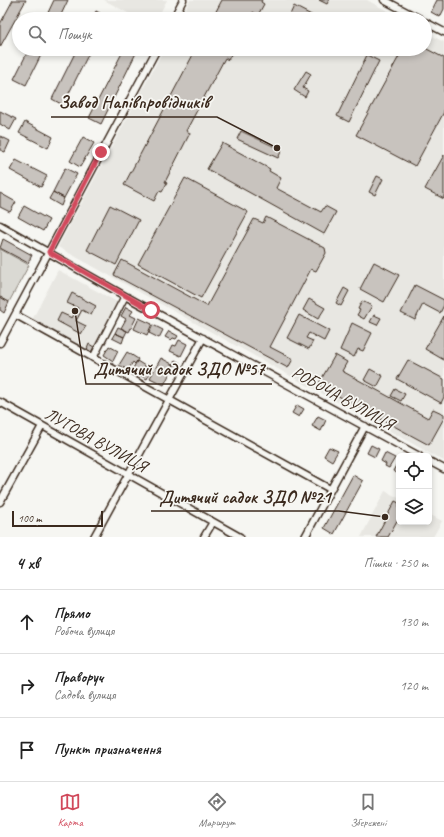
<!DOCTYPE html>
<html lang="uk">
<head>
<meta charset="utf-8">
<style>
	:root { --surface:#fff; --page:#f6f6f6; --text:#222; --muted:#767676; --line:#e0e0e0; --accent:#d1495b }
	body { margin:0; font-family:Caveat,sans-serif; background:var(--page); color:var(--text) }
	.controls { position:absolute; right:12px; bottom:12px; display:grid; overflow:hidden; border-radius:6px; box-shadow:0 2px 6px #0003 }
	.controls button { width:36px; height:36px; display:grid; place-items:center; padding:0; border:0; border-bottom:1px solid var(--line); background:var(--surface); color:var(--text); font:20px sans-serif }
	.scale { position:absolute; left:12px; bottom:10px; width:91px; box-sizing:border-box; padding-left:4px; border:2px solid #3b2a1e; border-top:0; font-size:11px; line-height:14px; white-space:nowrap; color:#3b2a1e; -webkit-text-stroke:3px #f6f6f2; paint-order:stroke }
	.stop { position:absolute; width:12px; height:12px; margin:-9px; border:3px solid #d1495b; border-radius:50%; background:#fff }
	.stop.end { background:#d1495b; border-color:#fff; box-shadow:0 1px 4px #0008 }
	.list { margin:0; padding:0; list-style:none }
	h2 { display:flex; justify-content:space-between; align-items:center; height:52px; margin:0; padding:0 16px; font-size:17px }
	h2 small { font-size:13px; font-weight:400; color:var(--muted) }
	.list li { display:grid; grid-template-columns:26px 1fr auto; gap:12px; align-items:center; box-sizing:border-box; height:64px; padding:0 16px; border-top:1px solid var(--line) }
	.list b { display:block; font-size:15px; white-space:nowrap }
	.list p { margin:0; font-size:13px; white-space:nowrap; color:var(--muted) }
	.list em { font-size:13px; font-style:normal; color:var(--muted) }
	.icon { flex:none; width:22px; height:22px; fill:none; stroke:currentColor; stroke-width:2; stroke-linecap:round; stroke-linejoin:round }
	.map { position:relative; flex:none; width:444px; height:537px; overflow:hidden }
	.search { position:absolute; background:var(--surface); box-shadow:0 2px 6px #0003; left:12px; right:12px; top:12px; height:44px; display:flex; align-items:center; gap:10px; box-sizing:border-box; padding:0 14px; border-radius:22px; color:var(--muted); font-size:15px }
	.sheet { height:244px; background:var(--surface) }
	nav { display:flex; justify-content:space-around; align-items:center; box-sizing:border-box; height:56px; border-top:1px solid var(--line); background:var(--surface); font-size:11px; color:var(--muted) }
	nav a { display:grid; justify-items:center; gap:2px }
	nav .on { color:var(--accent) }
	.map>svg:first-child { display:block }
	.built { fill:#e8e7e2 }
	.green { fill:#dad9d3; stroke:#8a8278 }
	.building { fill:#c8c3be; stroke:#3b2a1e }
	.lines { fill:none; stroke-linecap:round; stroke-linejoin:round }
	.minor-casing { stroke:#3b2a1e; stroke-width:9 }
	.minor { stroke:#f6f6f2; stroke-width:6 }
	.route { stroke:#d1495b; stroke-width:5 }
	.labels { text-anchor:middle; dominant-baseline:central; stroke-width:3.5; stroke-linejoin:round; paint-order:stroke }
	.street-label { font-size:17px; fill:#3b2a1e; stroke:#f6f6f2 }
	.leader { fill:none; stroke:#3b2a1e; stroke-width:1.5 }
	.callout-dot { fill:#3b2a1e; stroke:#f6f6f2; stroke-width:1.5 }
	.callout-label { font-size:18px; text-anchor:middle; font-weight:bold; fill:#3b2a1e; stroke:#f6f6f2; stroke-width:3.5; stroke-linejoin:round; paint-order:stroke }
</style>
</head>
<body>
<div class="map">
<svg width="444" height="537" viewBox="0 0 444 537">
	<rect width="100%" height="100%" fill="#f6f6f2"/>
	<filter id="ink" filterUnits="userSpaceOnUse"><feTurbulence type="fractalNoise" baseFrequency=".025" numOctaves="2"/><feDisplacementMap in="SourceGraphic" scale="8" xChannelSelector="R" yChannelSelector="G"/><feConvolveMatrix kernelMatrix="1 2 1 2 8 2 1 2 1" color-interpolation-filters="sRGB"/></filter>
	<g filter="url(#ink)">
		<path class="built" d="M104,0H167L157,19H139Z
			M190,0H367L402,19H180Z
			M425,32L444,42V461L58,247L164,49H425Z
			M58,270L119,303L92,352L32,320Z
			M385,491L399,498V522H429V514L442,521L433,537H361Z"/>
		<path class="green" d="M0,249L29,265L9,302L0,297Z"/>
		<path class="building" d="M13,0H26L0,47V24Z
			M54,0H68L59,19H45Z
			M222,0H262L261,2L264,4L258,15L253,12L249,19H212Z
			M319,0H329L327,4Z
			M437,0H444V9L440,17L431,12Z
			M294,6L319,19H288Z
			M96,11L107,17L106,19H92Z
			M425,48L444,58V112L415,166L356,135L403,49Z
			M29,49H44L26,85L14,79Z
			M77,49H91L63,105L52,99Z
			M124,49H138L101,124L89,118Z
			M196,49H234L228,60L225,58L186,131L190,133L165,182L167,183L162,192L159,191L154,201L124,185Z
			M367,55L379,61L349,122L337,116Z
			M306,71L311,74L303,88L308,91L305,97L294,90Z
			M0,111L16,119L10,130L0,124Z
			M25,122L53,137L48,148L19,133Z
			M241,131L282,150L278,158L237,139Z
			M0,136L10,141L5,152L0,150Z
			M83,137L94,143L80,167L70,161Z
			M222,143L270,169L269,171L281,178L276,188L321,212L325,206L336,212L324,234L207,169Z
			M444,155V199L425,189Z
			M16,160L47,176L41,187L10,170Z
			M65,168L77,174L64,198L53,192Z
			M377,176L383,179L375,195L369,192Z
			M185,178L248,212L201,298L138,264Z
			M53,192L64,198L61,206L49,199Z
			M0,193L16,202L10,212L0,207Z
			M110,205L139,220L116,265L87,250Z
			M24,206L49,220L43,231L18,217Z
			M266,217L325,248L326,253L316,271L311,269L270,347L293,359L288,368L114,275L122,260L207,306L254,219L263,223Z
			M3,239L32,255L28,263L0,248Z
			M374,262L399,275L384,302L360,289Z
			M415,285L444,300V305L440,313L423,304L415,320L401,313Z
			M344,288L349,291L341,306L336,303Z
			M72,293L96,306L91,315L82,310L76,321L86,326L81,334L57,321L61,313L72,318L78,308L67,303Z
			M0,297L9,302L4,313L0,310Z
			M309,299L325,308L318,319L303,310Z
			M362,301L372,306L364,319L357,315L360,310L358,309Z
			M126,307L133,311L130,315L136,318L129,332L121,328L126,319L121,316Z
			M299,315L329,331L324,341L309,333L306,338L313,341L309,349L287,338Z
			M374,315L381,318L377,325L370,322Z
			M444,316V360L425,349Z
			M139,318L152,324L147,335L134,329Z
			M352,323L372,333L363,351L358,349L354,357L340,350Z
			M153,325L163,330L159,338L149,333Z
			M118,327L127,331L124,337L115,333Z
			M169,331L178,336L176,339L173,338L171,340L165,337Z
			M115,333L124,337L122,343L112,338Z
			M179,340L187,344L181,356L170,351L173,345L176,346Z
			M89,344L94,347L91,352L87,349Z
			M109,346L118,351L113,361L104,355Z
			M127,352L138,359L135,364L133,362L128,370L119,365Z
			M335,355L347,362L342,371L428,418L433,409L444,414V418L429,445L318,385Z
			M161,358L174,365L164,385L150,378Z
			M175,360L180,363L179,367L173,364Z
			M408,360L444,379V397L441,403L397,379Z
			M137,361L145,366L140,376L131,372Z
			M147,364L153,367L147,379L141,376Z
			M370,369L383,376L377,387L364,380Z
			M395,389L405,394L401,401L391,396Z
			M297,405L304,409L299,417L292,413Z
			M318,416L326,420L321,431L312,426Z
			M371,445L379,449L375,457L367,453Z
			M329,447L338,451L332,461L324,456Z
			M385,453L395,458L389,468L385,466L386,464L381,461Z
			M399,460V474L393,471Z
			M353,475L363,481L334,534L324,528Z
			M395,501L399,503V517L388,537H376Z"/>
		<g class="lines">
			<g class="minor-casing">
				<path id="minor" d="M384,0L420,19
					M173,19L183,0
					M425,22L444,32
					M0,225L125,296L419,456
					M16,315L330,489
					M0,343L157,49
					M93,358L125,296
					M0,402L240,537
					M429,461L444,469
					M0,502L42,426
					M94,537L203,338
					M204,537L213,522
					M305,537L365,426"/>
			</g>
			<use href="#minor" class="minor"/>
		</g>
	</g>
	<g class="lines" filter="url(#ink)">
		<path class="route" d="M101,152L49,252L151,310"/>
	</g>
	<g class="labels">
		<g class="street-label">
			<text transform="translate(343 398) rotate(29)">РОБОЧА ВУЛИЦЯ</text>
			<text transform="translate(96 440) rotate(29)">ЛУГОВА ВУЛИЦЯ</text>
		</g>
	</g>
	<path class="leader" d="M277 148L217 117H51M75 311L86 384H272M385 517L339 511H151"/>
	<g class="callout-dot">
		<circle cx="277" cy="148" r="4"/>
		<circle cx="75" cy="311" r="4"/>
		<circle cx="385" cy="517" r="4"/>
	</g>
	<g class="callout-label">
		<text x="134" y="108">Завод Напівпровідників</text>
		<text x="179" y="375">Дитячий садок ЗДО №57</text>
		<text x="245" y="503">Дитячий садок ЗДО №21</text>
	</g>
</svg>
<div class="controls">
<button><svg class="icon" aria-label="locate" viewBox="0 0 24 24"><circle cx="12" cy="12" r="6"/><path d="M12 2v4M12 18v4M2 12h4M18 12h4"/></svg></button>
<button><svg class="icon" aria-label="layers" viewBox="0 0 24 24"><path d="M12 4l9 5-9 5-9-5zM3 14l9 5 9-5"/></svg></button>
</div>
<div class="scale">100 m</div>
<div class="stop" style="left:151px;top:310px"></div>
<div class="stop end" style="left:101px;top:152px"></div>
<div class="search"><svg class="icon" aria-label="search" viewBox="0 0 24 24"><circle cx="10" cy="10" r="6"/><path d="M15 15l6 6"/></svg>Пошук</div>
</div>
<section class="sheet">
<h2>4 хв<small>Пішки · 250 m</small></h2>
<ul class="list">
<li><svg class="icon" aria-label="ahead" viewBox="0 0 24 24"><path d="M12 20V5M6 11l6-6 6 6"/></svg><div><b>Прямо</b><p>Робоча вулиця</p></div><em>130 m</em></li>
<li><svg class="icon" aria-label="right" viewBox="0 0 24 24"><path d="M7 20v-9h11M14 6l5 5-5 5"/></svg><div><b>Праворуч</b><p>Садова вулиця</p></div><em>120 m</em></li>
<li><svg class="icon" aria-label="arrive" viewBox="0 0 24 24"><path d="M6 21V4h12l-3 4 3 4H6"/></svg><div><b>Пункт призначення</b></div></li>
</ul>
</section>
<nav>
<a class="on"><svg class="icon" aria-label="map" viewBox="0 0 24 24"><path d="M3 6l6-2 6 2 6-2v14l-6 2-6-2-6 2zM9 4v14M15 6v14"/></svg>Карта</a>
<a><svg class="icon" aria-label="directions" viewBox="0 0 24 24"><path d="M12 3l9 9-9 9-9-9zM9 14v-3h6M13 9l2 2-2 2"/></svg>Маршрут</a>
<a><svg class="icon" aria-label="saved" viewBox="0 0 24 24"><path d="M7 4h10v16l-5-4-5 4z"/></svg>Збережені</a>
</nav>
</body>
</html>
